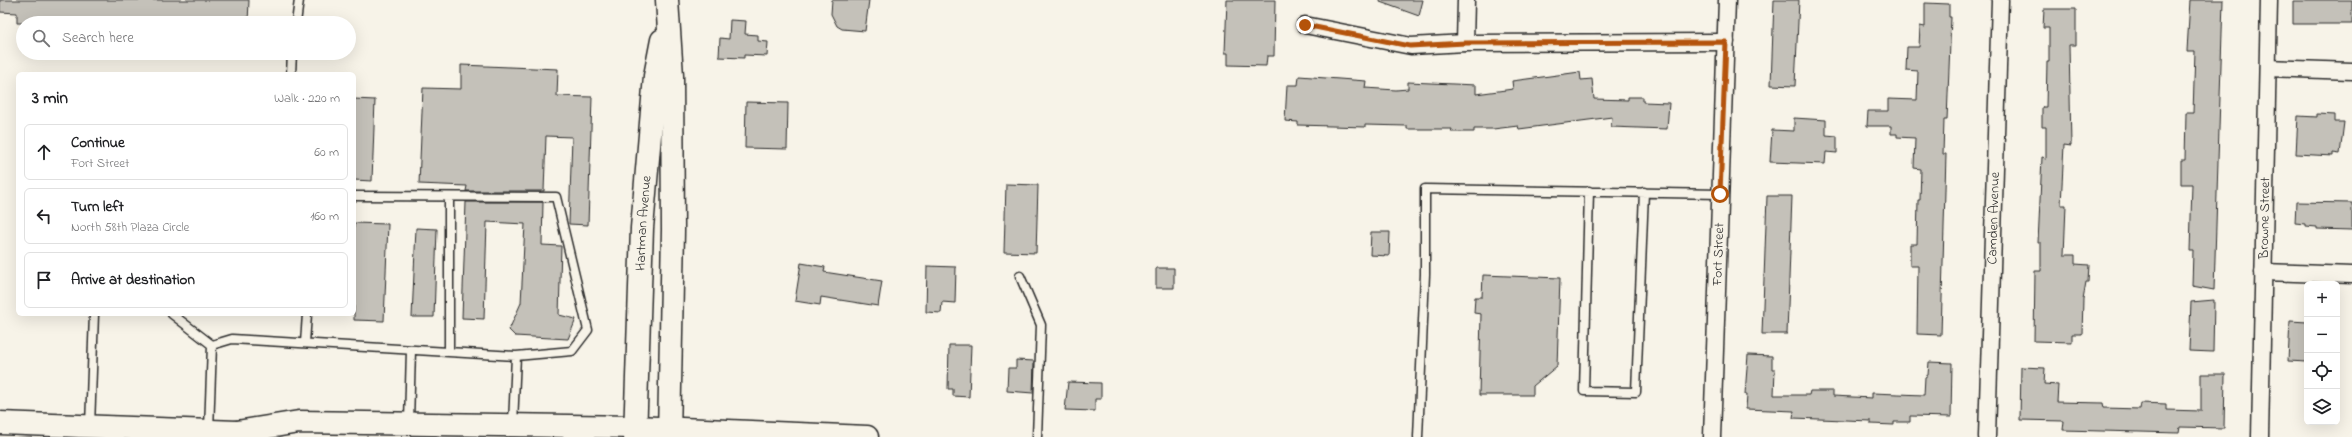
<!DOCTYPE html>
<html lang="en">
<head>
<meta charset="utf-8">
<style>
	:root { --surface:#fff; --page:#f6f6f6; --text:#202124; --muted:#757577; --line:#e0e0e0 }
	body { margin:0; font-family:"Indie Flower",sans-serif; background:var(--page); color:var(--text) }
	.controls { position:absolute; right:12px; bottom:12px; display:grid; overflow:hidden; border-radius:6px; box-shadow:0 4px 16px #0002 }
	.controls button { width:36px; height:36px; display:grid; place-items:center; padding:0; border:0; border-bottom:1px solid var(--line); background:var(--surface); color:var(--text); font:20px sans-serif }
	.stop { position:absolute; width:12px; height:12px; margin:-9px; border:3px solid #b45309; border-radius:50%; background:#fff }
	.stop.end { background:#b45309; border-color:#fff; box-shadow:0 1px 4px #0008 }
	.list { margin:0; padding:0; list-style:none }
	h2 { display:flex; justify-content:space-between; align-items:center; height:52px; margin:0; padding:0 16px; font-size:17px }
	h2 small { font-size:13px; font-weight:400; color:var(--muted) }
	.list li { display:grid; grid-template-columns:26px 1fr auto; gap:12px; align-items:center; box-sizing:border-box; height:56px; margin:0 8px 8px; padding:0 8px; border:1px solid var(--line); border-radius:6px }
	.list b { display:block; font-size:15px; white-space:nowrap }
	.list p { margin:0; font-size:13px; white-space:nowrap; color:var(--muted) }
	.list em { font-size:13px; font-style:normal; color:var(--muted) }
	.icon { flex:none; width:22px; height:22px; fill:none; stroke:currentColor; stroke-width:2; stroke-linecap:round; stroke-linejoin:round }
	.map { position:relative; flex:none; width:2352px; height:437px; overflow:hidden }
	.search { position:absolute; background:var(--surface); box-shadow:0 4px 16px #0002; left:16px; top:16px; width:340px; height:44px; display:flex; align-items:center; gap:10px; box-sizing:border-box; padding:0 14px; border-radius:22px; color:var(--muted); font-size:15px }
	.panel { position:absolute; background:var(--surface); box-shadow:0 4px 16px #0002; left:16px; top:72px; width:340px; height:244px; border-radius:6px }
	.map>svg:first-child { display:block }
	.building { fill:#c4c1b9; stroke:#2b2b2b }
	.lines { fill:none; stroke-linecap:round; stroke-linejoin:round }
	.lane-casing { stroke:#2b2b2b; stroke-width:11 }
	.street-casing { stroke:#2b2b2b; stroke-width:19 }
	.secondary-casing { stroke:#2b2b2b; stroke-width:25 }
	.lane { stroke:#f7f3e8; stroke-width:8 }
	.street { stroke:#f7f3e8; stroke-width:16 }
	.secondary { stroke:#f7f3e8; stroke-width:22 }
	.route { stroke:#b45309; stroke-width:5 }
	.labels { text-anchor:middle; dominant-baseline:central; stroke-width:4; stroke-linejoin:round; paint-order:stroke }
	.street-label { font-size:14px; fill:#2b2b2b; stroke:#f7f3e8 }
</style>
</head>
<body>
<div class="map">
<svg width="2352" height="437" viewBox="0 0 2352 437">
	<rect width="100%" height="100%" fill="#f7f3e8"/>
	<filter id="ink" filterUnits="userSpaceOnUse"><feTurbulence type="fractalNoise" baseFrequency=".025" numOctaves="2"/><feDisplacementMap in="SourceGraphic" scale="8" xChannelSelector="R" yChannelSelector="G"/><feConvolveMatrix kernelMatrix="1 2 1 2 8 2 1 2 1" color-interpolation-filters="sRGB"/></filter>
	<g filter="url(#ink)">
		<path class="building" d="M0,0H249L248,23H17V13L0,12Z
			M832,0H869L865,31L842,29L837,26L831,14Z
			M1227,0H1275L1274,56H1267L1266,66L1228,65V53H1225Z
			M1380,0H1423L1419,16L1380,2Z
			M1774,0H1799L1795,86L1771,85Z
			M2190,0H2223L2214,290L2192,286L2193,251H2190L2192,184H2181V160H2185L2186,113H2193L2195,51H2187Z
			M2293,0H2352V24H2293Z
			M1925,3L1949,4V17H1951L1947,120H1944L1943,154H1946L1941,335L1917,334L1918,266H1910V244H1917L1918,200H1920L1921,169L1914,168L1915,138L1897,137V134H1891V126H1867L1868,111H1888V99L1917,100L1918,71L1906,70L1907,47H1919L1920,26L1925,27Z
			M2044,9H2076V45H2069L2071,146L2064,145L2061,205H2066L2064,255H2075V264L2089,265L2088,282H2086L2083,299L2082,334H2072V342L2034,341L2035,271H2041V243H2038L2042,157L2046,158V127H2042V107H2046L2047,62H2049V28H2043Z
			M730,20L746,21L745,34L758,35V41L768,42L767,56L744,55V58L719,57L720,38L729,39Z
			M461,65L558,69L557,96L592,97L588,225L569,224L572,137L546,136L544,191H466L467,186L419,184L423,88L461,89Z
			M1580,72L1581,80L1592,79L1594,99L1628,100V97H1643V102L1669,103L1667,129L1611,127L1612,117L1519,129L1518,126L1493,129H1474V132H1451L1452,129H1407V126L1365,125V127L1298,125V122L1285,121L1287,85H1298L1299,76L1366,81L1365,88L1396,90L1408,89V82L1476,85V94L1513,89L1512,81Z
			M354,99L375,100L372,181L354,180Z
			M746,102L788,103L787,149L745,148Z
			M2317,114L2335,115V122H2344L2340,154L2333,153V156L2296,154L2298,116L2317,117Z
			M1794,118L1826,120V135L1837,136V153L1826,152L1825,164L1770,162L1772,130L1794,131Z
			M1006,184L1038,185L1036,253L1004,252Z
			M1767,196H1792L1787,334H1762Z
			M466,202H543L542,245L561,246L559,315L576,319L568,339L515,336L509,330L521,303L525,224L487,222L484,319L462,318Z
			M2296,202L2352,203V230L2317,229V227L2305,226V224L2295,223Z
			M354,223L388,224L384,321L354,320Z
			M416,228L437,229L434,317H412Z
			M1371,232H1390L1389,256L1370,255Z
			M801,263L825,267L824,272L882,281L878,306L821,297L820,305L795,301Z
			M927,266L956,267L955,303L942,302L941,313L926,312Z
			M1156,268H1174V288H1156Z
			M1483,275L1560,278L1557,366L1533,386V395H1479L1481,314L1474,313L1475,297H1482Z
			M2214,300L2213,352L2189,351L2191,302Z
			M2290,321L2307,322V362L2288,361Z
			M949,345H971L969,397L953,396V389H948Z
			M1748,355L1772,356V369H1775L1774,395H1809L1810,391H1833V396L1872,398V393L1924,395L1925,377L1928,375L1929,362L1952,363L1951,417L1910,416V422H1894V425L1871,424V421L1793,418L1794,411L1746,409L1747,394H1745Z
			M1016,360L1034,361L1033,393L1007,391L1008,368H1016Z
			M2021,367L2045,368L2044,384L2058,385L2057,402L2103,403L2104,408L2140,409L2141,403L2166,404V410L2201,411V374H2225L2224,428L2180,427L2179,433L2063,430L2064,421L2020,420Z
			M1068,382L1101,383V399H1095V411L1065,410Z"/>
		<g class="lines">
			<g class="lane-casing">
				<path id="lane" d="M296,23L299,0
					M291,74L292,53
					M1589,191L1584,391L1636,392L1644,192
					M354,196L556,197L588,330L572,351L516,356
					M1020,276L1041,325L1037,437
					M172,314L212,345
					M305,343L307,314
					M449,352V197
					M409,422L411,350
					M90,426L94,314
					M209,430L212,345L232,339L516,356L513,424
					M1418,437L1425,274V189L1720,194"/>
			</g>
			<g class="street-casing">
				<g id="street">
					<path d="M1305,25L1411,46L1465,43L1726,42"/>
					<path d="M1465,43L1466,0"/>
					<path d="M2268,68L2352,71"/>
					<path d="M2263,272L2352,275"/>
					<path id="s1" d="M1712,437L1727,0"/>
					<path id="s2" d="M1987,437L2000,0"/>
					<path id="s3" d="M2260,437L2269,0"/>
				</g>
			</g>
			<g class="secondary-casing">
				<g id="secondary">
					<path d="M667,0L672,76L673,230L669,437"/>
					<path d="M0,423L237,432L250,435"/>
					<path d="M237,432L299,422L635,427L867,437"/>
					<path id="s4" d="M635,437L642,228L655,76L662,40"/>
				</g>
			</g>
			<use href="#lane" class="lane"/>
			<use href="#street" class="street"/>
			<use href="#secondary" class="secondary"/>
		</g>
	</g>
	<g class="lines" filter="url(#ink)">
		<path class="route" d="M1305,25L1410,46L1465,43L1726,42L1720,194"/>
	</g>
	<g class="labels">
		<g class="street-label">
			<text stroke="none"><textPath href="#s2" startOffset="219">Camden Avenue</textPath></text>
			<text stroke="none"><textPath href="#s3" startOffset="219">Browne Street</textPath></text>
			<text stroke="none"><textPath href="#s4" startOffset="214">Hartman Avenue</textPath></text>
			<text stroke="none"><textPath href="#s1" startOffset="183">Fort Street</textPath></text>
		</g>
	</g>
</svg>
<div class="controls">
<button>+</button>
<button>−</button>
<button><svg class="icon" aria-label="locate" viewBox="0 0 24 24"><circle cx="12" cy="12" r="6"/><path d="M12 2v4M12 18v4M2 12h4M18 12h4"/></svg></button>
<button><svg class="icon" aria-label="layers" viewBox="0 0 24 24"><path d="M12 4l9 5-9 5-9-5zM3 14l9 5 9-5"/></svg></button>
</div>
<div class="stop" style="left:1720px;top:194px"></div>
<div class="stop end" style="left:1305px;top:25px"></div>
<div class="search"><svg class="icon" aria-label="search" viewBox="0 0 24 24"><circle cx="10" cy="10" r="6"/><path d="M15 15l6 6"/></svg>Search here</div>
<section class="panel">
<h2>3 min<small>Walk · 220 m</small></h2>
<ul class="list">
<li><svg class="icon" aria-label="ahead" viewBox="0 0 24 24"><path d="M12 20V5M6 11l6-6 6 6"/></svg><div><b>Continue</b><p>Fort Street</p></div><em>60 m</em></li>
<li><svg class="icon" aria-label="left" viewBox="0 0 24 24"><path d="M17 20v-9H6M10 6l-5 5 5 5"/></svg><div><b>Turn left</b><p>North 58th Plaza Circle</p></div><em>160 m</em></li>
<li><svg class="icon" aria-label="arrive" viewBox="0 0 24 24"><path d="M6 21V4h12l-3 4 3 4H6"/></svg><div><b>Arrive at destination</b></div></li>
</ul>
</section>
</div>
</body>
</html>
